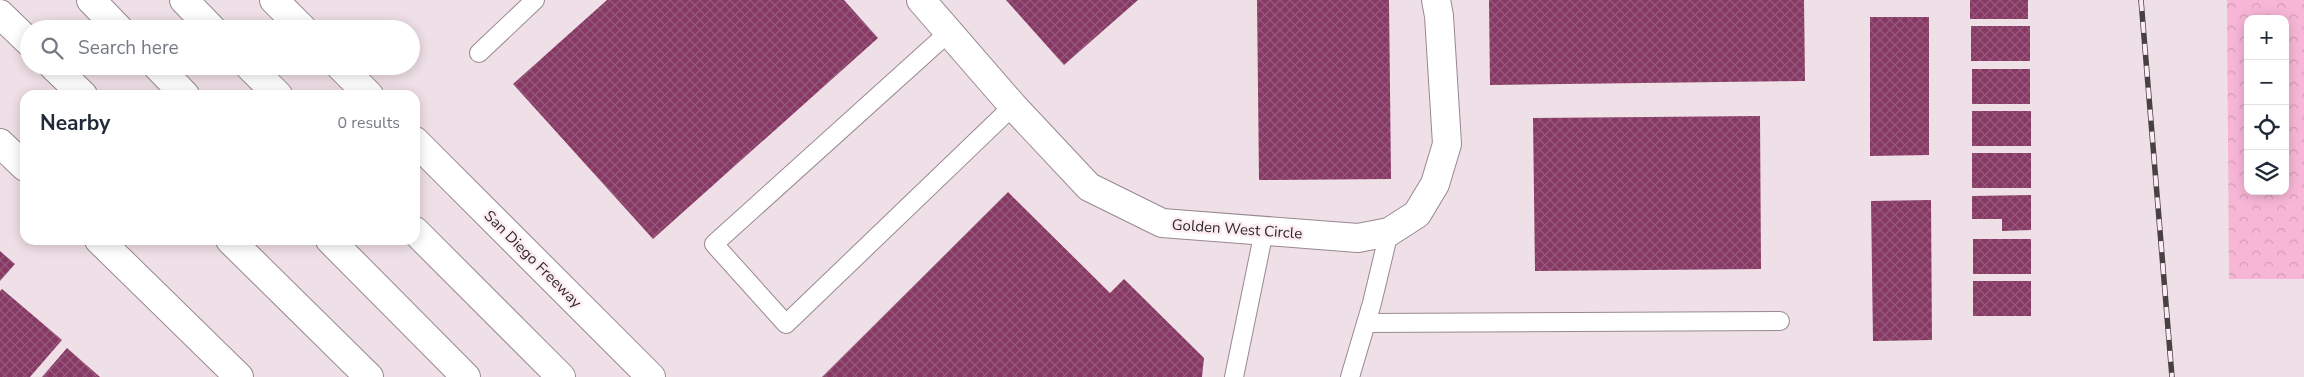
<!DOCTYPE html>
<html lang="en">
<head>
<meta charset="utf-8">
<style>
	:root { --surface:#fff; --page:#f6f6f7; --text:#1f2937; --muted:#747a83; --line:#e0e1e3 }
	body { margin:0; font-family:"Nunito Sans",sans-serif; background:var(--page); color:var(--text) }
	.controls { position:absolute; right:15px; top:15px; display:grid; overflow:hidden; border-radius:10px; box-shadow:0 2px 12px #0003 }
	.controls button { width:45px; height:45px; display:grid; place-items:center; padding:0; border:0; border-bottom:1px solid var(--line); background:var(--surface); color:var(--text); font:25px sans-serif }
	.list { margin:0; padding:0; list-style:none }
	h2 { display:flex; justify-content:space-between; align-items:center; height:65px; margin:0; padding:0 20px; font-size:21px }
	h2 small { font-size:16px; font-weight:400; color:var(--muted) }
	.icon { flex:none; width:28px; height:28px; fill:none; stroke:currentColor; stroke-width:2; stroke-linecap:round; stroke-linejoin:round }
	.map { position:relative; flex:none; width:2304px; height:377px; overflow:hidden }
	.search { position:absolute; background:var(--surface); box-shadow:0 2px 12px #0003; left:20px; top:20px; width:400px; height:55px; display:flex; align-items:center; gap:12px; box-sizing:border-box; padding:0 18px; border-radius:28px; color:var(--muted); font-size:19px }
	.panel { position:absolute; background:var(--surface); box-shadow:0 2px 12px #0003; left:20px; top:90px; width:400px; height:155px; border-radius:15px }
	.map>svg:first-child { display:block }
	.forest { fill:url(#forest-crowns); fill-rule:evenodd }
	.building { fill:url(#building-cross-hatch) }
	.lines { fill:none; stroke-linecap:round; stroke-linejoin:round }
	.service-casing { stroke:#988990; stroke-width:20 }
	.minor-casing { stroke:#988990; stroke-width:30 }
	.motorway-casing { stroke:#988990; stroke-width:30 }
	.service { stroke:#fff; stroke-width:18 }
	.minor { stroke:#fff; stroke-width:28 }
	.motorway { stroke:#fff; stroke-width:28 }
	.rail-casing { stroke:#484143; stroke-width:5.5 }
	.rail { stroke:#fdecf3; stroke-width:4; stroke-dasharray:11; stroke-linecap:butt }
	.labels { text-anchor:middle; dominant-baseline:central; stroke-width:5; stroke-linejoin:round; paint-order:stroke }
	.street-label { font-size:15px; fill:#2e282a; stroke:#fdecf3 }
</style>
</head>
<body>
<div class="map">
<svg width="2304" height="377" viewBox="0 0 2304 377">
	<defs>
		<pattern id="forest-crowns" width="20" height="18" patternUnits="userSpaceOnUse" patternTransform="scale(1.25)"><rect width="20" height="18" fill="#f8b6d6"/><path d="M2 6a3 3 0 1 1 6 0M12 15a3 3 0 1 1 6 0" fill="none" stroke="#d59cb8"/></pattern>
		<pattern id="building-cross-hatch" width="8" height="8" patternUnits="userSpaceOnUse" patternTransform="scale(1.25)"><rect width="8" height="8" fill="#873964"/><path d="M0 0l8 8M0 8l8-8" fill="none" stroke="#955a7b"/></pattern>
	</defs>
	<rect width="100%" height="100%" fill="#efdfe6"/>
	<path class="forest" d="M2227,0H2304V279H2229ZM2248,19H2285V191H2248Z"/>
	<path class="building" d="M607,0H844L878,38L653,239L513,84Z
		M1006,0H1138L1064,65Z
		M1257,0H1389L1391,179L1259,180Z
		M1489,0H1804L1805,81L1490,85Z
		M1970,0H2028V19H1970Z
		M1870,17H1929V155L1870,156Z
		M1971,26H2030V61H1971Z
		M1972,69H2030V104H1972Z
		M1972,111H2031V146H1972Z
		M1760,116L1761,269L1535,271L1533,118Z
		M1972,153H2031V188H1972Z
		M1008,192L1110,293L1124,279L1204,358L1202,377H822Z
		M2031,195V230L2002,231V219H1972V196Z
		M1931,200L1932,340L1873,341L1871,201Z
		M1973,239H2031V274H1973Z
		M0,251L15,264L0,281Z
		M1973,281H2031V316H1973Z
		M2,289L62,340L30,377H0V291Z
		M67,348L100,377H42Z"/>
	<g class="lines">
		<g class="service-casing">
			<path id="service" d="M949,32L714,244L786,324L1013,106
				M479,53L535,0
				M1366,323L1780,321
				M1234,377L1264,231
				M1350,377L1372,303L1389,232"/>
		</g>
		<g class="minor-casing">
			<path id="minor" d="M921,0L1013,106L1089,187L1162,223L1358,238L1389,232L1417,214L1435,184L1447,144L1439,16L1436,0"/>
		</g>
		<g class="motorway-casing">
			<path id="motorway" d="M91,0L119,29
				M184,0L212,29
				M274,0L303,29
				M0,14L29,42
				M53,66L83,95
				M157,66L185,95
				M249,66L278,95
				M340,66L369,95
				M415,141L651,377
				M0,143L25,167
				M415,231L561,377
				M99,240L239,377
				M230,240L369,377
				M330,240L466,377"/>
		</g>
		<use href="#service" class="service"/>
		<use href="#minor" class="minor"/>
		<use href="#motorway" class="motorway"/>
		<g class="rail-casing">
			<path id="rail" d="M2141,0L2172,377"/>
		</g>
		<use href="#rail" class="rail"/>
	</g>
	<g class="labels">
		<g class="street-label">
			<text transform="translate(1237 229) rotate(4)">Golden West Circle</text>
			<text transform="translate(533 259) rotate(45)">San Diego Freeway</text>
		</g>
	</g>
</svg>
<div class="controls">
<button>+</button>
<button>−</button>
<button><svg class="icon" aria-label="locate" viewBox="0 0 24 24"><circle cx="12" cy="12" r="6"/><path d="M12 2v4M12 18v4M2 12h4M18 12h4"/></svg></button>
<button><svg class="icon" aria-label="layers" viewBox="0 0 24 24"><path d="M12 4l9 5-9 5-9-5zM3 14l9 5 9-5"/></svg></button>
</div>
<div class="search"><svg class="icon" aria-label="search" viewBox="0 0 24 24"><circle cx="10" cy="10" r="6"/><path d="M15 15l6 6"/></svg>Search here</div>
<section class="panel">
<h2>Nearby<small>0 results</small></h2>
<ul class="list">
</ul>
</section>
</div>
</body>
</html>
